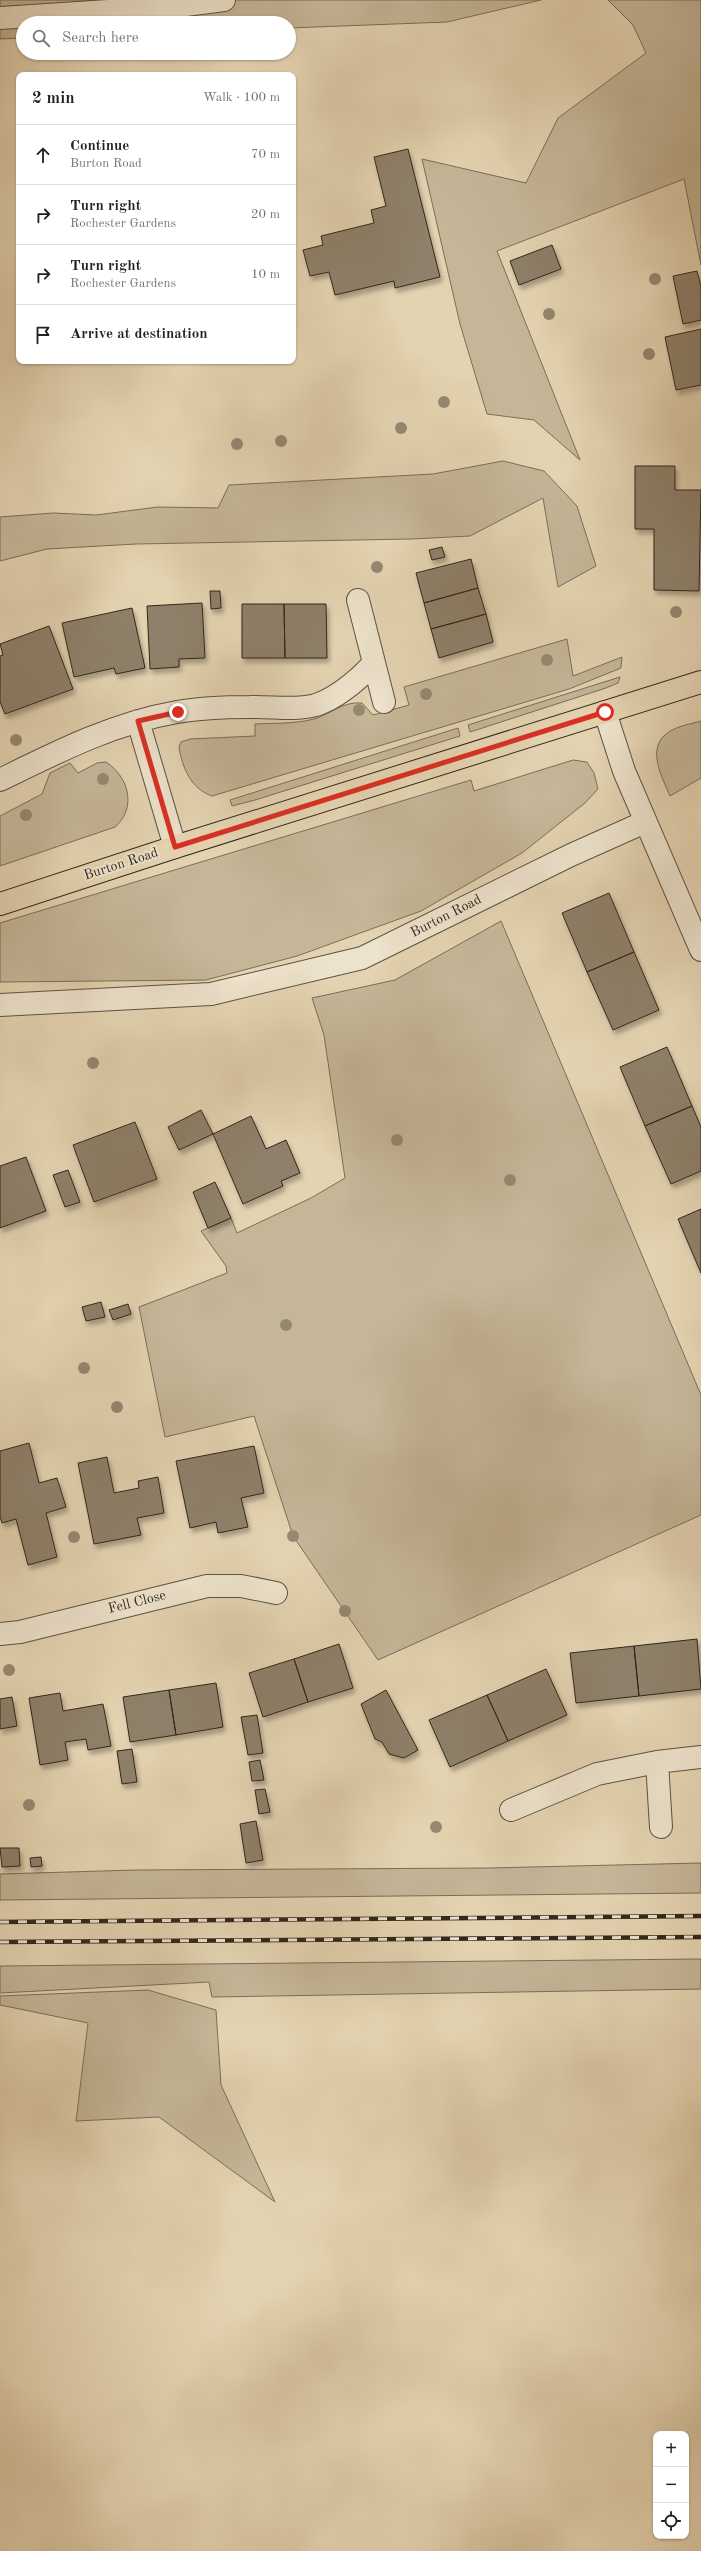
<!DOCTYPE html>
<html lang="en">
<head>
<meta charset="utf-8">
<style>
	:root { --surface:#fff; --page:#f6f6f6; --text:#222; --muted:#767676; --line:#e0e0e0 }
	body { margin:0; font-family:"Old Standard TT",serif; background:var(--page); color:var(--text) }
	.controls { position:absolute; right:12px; bottom:12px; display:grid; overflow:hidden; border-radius:8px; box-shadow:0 1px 3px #0004 }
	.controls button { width:36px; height:36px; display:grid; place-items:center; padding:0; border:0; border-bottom:1px solid var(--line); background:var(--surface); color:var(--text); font:20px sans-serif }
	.stop { position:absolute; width:12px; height:12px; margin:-9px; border:3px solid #d93025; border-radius:50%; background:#fff }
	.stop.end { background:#d93025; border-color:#fff; box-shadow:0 1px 4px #0008 }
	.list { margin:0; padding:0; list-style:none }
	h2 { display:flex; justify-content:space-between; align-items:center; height:52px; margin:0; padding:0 16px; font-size:17px }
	h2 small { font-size:13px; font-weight:400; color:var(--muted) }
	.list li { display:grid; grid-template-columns:26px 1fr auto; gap:12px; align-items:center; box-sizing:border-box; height:60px; padding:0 16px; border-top:1px solid var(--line) }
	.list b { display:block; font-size:15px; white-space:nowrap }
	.list p { margin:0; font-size:13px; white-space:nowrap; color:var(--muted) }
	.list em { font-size:13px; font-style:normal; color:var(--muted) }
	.icon { flex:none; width:22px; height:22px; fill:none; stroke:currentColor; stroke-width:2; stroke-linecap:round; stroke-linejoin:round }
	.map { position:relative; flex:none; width:701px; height:2551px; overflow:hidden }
	.search { position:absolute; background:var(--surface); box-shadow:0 1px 3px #0004; left:16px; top:16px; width:280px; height:44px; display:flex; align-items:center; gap:10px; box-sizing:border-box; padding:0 14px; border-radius:22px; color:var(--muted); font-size:15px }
	.panel { position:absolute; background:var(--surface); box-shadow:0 1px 3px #0004; left:16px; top:72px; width:280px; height:292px; border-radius:8px }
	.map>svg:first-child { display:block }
	.green { fill:#c5b698; stroke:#7a6e5a }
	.building { fill:#8e806a; stroke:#30271d; filter:url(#shadow) }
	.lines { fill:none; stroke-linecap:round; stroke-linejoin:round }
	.minor-casing { stroke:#5d5242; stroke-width:24 }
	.major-casing { stroke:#30271d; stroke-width:24 }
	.minor { stroke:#ede2cc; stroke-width:22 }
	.major { stroke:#e4d3b1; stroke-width:22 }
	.rail-casing { stroke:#30271d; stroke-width:4.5 }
	.rail { stroke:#ede2cc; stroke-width:3; stroke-dasharray:9; stroke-linecap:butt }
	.tree { fill:#958871 }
	.route { stroke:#d93025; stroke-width:5 }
	.labels { text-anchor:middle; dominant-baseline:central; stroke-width:4; stroke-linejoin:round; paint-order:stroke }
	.street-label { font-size:14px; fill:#30271d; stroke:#ede2cc }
</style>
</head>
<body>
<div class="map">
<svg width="701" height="2551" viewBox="0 0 701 2551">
	<defs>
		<filter id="shadow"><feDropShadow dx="2.5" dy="4.5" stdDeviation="2" flood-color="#0004"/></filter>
	</defs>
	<rect width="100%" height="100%" fill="#e4d3b1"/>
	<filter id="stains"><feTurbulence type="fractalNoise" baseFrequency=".005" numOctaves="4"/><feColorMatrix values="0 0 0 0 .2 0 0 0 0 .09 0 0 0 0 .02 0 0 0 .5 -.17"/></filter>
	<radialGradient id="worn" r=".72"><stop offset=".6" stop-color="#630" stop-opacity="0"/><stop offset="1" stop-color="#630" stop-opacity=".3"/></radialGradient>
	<path class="green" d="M0,0H541L447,22L289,28V23H23V38L0,39Z
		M608,0H701V265L684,179L497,251L580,460L534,420L487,414L460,324L422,159L526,183L558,118L646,53L633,25Z
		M503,461L544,471L577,506L596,566L558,587L543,498L470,536L411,539L136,544L47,549L0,561V517L53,513L96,515L158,507L218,508L229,485L433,474Z
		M567,639L573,676L622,657L621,668L569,689L212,796C191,789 182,767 179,747L181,742L190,739L255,736V724C274,723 295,724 314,719C331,714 343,701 362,703L373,715L409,705L404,687Z
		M620,677L618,683L606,688L470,732L468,725Z
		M701,721V778L670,796C662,777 645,747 669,732C677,726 691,724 701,721Z
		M458,728L460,736L255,800L232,806L230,800Z
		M573,760L587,762L594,773L598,789L585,803L522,853L421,911L297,956L206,980L0,982V923L471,780L474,791Z
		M106,762C129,777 137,808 115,827L0,866V816L42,794L50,773L70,763L78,773L97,763Z
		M501,921L701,1395V1515L378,1660L293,1536L254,1416L165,1437L139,1307L227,1273L226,1266L201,1231L231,1218L237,1233L311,1198L345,1178L324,1035L312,998L395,980Z
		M701,1863V1893L0,1900V1874L136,1870L489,1868Z
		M701,1959V1989L212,1997L209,1982L0,1993V1966Z
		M148,1990L216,2010L221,2085L275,2202L159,2117L76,2121L88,2023L0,2005V1996Z"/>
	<path class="building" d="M408,149L440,277L395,288L394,281L335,295L329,272L310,276L303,250L323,245L321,236L374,223L371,210L386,206L374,157Z
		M552,245L561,269L519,285L510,261Z
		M697,271L701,287V320L683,324L673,276Z
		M701,329V385L676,390L665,337Z
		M635,466H675V490H701L699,591L654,590V529H635Z
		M442,547L445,557L432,560L429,550Z
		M471,559L478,588L424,603L416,573Z
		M478,588L486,614L431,629L424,603Z
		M210,591H220L221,608L211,609Z
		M202,603L205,658L179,659V667L150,669L147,606Z
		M242,604H284L285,658H242Z
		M284,604H326L327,658H285Z
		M132,608L145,668L116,674L114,668L74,677L62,623Z
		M486,614L493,642L439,658L431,629Z
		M49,626L73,689L5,714L0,702V656L3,655L0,644Z
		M609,893L634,952L587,972L562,913Z
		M634,952L659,1010L613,1030L587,972Z
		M667,1047L692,1106L645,1126L620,1067Z
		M692,1106L701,1127V1171L671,1184L645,1126Z
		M201,1110L213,1134L179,1150L168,1127Z
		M251,1116L266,1149L286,1140L300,1173L281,1181L283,1186L243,1204L213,1134Z
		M135,1122L157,1179L94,1202L73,1145Z
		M26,1157L46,1211L0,1228V1166Z
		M68,1170L80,1202L65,1207L53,1175Z
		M215,1182L231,1218L208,1228L193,1192Z
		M701,1209V1273L678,1219Z
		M101,1302L105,1317L86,1321L82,1307Z
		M128,1304L131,1314L113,1320L109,1310Z
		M29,1443L39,1483L57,1478L66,1507L46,1513L57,1557L28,1565L16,1519L2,1523L0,1516V1451Z
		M254,1446L264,1493L241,1498L248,1527L218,1533L216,1522L190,1528L176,1461Z
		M107,1457L114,1493L139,1488L138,1481L158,1477L164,1513L137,1518L141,1535L94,1544L78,1463Z
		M697,1639L701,1689L639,1696L634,1646Z
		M339,1644L353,1688L308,1702L294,1659Z
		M634,1646L639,1696L576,1703L570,1653Z
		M294,1659L308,1702L263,1717L249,1673Z
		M546,1669L567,1715L508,1741L487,1695Z
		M216,1683L223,1727L176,1735L169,1690Z
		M169,1690L176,1735L130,1742L123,1697Z
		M386,1690L418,1750L404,1758L389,1754L382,1742L375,1739L361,1704Z
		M60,1693L63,1711L103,1704L111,1746L88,1750L86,1739L65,1742L68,1760L40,1765L29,1698Z
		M487,1695L508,1741L450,1767L429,1720Z
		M12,1697L17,1726L0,1729V1699Z
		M257,1715L263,1753L248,1755L241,1717Z
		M132,1749L137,1782L122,1784L117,1751Z
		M260,1760L264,1780L252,1781L249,1762Z
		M265,1789L270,1812L259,1814L255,1790Z
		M256,1821L263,1860L246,1863L240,1824Z
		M0,1848H19L20,1866L2,1867Z
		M41,1857L42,1866L31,1867L30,1858Z"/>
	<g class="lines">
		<g class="minor-casing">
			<path id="minor" d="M0,18L170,7L224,0
				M358,600L384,702
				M605,712L624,771L701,950
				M138,721L175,847
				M0,780C57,752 114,723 177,712C200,708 226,707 250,707C271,706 295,711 316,705C339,697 358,680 374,663
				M0,1005L211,994L362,958L571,855L645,822
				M0,1634L20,1632L207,1586H241L276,1593
				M657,1762L701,1757
				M511,1810L597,1774L657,1762L661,1827"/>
		</g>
		<g class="major-casing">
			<path id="major" d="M0,904L175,847L701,682"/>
		</g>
		<use href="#minor" class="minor"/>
		<use href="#major" class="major"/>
		<g class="rail-casing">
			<path id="rail" d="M0,1922L701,1916
				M0,1942L701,1937"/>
		</g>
		<use href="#rail" class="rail"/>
	</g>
	<g class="tree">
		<circle cx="655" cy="279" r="6"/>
		<circle cx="549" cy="314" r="6"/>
		<circle cx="649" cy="354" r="6"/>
		<circle cx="444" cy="402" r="6"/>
		<circle cx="401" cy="428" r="6"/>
		<circle cx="281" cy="441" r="6"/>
		<circle cx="237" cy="444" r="6"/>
		<circle cx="377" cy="567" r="6"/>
		<circle cx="676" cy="612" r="6"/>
		<circle cx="547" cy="660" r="6"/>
		<circle cx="426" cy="694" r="6"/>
		<circle cx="359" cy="710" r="6"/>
		<circle cx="16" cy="740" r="6"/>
		<circle cx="103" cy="779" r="6"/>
		<circle cx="26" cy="815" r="6"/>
		<circle cx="93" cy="1063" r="6"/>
		<circle cx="397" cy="1140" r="6"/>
		<circle cx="510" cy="1180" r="6"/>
		<circle cx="286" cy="1325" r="6"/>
		<circle cx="84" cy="1368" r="6"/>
		<circle cx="117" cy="1407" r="6"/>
		<circle cx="293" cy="1536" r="6"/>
		<circle cx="74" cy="1537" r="6"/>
		<circle cx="345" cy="1611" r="6"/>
		<circle cx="9" cy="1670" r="6"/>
		<circle cx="29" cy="1805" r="6"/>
		<circle cx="436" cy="1827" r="6"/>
	</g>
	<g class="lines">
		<path class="route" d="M178,712L138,721L175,847L605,712"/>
	</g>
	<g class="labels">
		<g class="street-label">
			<text transform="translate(121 864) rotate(-18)">Burton Road</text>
			<text transform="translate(446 916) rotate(-27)">Burton Road</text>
			<text transform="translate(137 1602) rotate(-14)">Fell Close</text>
		</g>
	</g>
	<rect width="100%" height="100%" filter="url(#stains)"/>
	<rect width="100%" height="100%" fill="url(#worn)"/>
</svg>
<div class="controls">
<button>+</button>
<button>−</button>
<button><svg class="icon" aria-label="locate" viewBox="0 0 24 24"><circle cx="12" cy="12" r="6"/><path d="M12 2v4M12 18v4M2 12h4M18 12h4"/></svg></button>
</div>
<div class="stop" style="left:605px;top:712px"></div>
<div class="stop end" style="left:178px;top:712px"></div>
<div class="search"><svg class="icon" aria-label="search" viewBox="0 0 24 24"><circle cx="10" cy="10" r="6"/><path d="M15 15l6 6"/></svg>Search here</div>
<section class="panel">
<h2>2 min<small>Walk · 100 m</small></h2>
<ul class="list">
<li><svg class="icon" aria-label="ahead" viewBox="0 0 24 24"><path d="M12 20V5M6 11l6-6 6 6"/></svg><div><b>Continue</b><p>Burton Road</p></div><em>70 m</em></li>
<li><svg class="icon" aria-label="right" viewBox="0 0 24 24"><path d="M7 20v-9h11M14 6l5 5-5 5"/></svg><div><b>Turn right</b><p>Rochester Gardens</p></div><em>20 m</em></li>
<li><svg class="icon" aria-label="right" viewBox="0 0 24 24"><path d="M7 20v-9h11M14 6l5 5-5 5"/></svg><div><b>Turn right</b><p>Rochester Gardens</p></div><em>10 m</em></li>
<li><svg class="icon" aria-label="arrive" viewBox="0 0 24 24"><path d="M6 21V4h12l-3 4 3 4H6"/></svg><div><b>Arrive at destination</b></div></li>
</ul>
</section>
</div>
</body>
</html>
